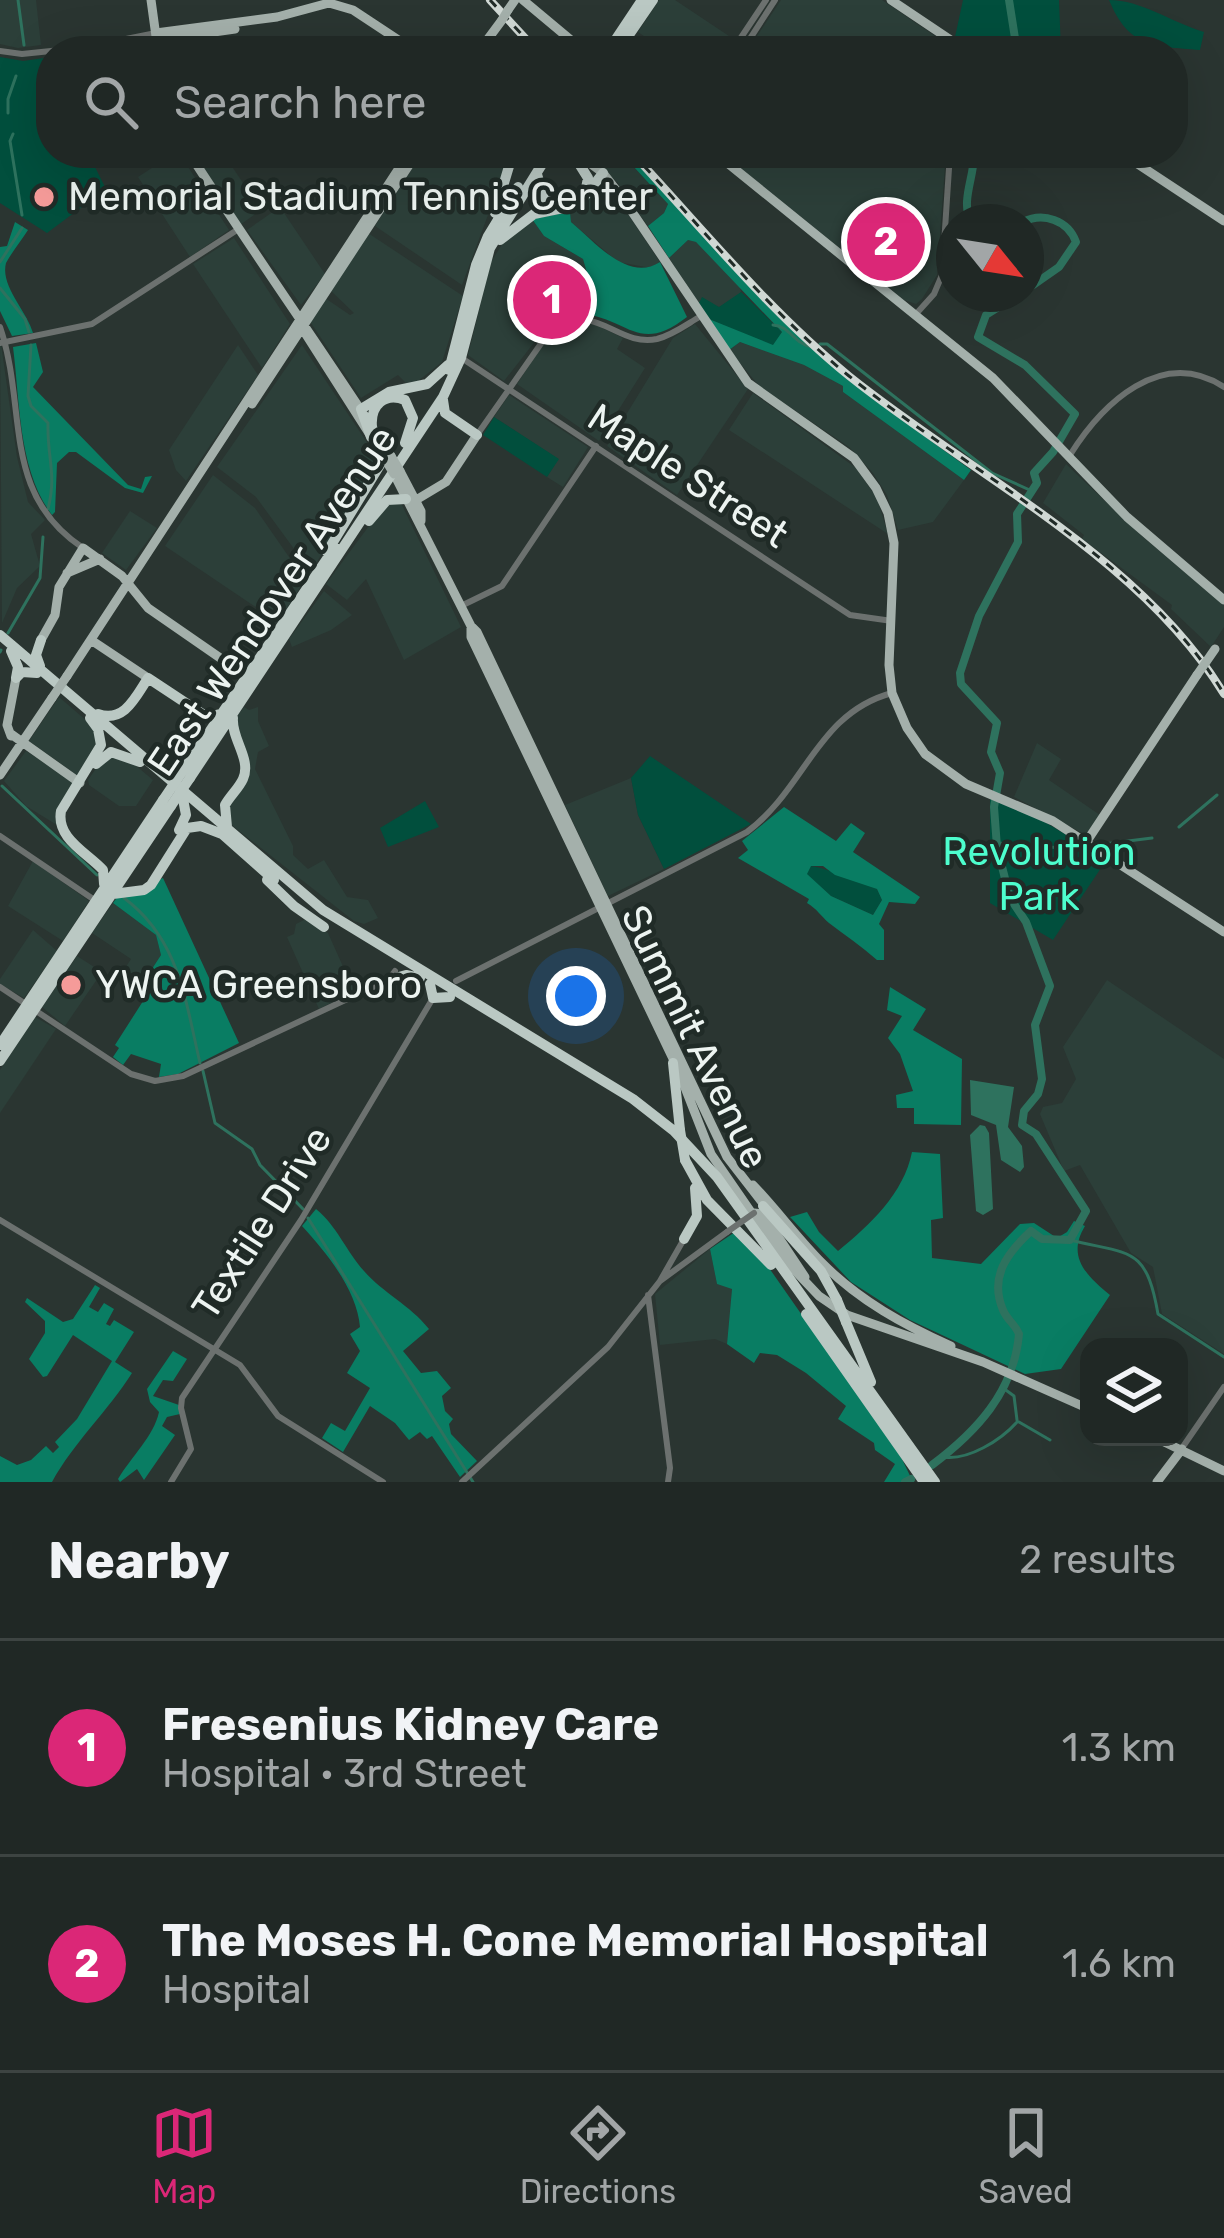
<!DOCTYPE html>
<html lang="en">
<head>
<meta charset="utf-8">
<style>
	:root { --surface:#202825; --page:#2d3432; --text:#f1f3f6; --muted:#a2a6a7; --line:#3d4442; --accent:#db2777 }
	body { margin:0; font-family:Rubik,sans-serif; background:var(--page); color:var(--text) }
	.controls { position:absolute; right:36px; bottom:36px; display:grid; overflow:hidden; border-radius:24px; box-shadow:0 12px 48px #0002 }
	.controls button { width:108px; height:108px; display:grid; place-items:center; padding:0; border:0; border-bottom:3px solid var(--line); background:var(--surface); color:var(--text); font:60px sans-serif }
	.compass { position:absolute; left:936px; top:204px; width:108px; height:108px; border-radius:50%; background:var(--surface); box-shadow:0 12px 48px #0002; rotate:120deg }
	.you { position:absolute; left:576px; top:996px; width:42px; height:42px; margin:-30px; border:9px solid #fff; border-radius:50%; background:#1a73e8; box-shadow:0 0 0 18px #1a73e833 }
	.badge { display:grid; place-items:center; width:78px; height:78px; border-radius:50%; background:var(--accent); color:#fff; font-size:39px; font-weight:700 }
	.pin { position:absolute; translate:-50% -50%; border:6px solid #fff; box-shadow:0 3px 12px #0006 }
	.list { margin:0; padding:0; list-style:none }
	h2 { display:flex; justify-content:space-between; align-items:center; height:156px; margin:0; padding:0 48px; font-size:51px }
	h2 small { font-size:39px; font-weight:400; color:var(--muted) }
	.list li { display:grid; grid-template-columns:78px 1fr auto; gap:36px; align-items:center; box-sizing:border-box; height:216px; padding:0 48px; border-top:3px solid var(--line) }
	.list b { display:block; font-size:45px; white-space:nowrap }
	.list p { margin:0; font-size:39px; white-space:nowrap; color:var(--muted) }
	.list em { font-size:39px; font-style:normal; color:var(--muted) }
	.icon { flex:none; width:66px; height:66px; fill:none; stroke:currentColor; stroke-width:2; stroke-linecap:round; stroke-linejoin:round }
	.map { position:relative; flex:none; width:1224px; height:1482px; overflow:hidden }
	.search { position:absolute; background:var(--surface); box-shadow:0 12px 48px #0002; left:36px; right:36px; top:36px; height:132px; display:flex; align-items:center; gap:30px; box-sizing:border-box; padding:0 42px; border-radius:48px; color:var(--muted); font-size:45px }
	.sheet { height:588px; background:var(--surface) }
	nav { display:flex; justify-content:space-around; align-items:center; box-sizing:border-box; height:168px; border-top:3px solid var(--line); background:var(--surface); font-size:33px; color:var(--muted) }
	nav a { display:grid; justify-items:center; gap:6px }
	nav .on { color:var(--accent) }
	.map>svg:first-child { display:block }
	.built { fill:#2c3f39 }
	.green { fill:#014f3d }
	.forest { fill:#097d63; fill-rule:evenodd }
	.water { fill:#2e725e }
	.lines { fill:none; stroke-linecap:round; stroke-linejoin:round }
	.stream { stroke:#2e725e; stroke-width:3 }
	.river { stroke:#2e725e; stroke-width:8 }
	.minor { stroke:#6c716f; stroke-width:6 }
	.major { stroke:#a4b0ab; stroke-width:9 }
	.highway { stroke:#bac8c3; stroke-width:10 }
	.rail-casing { stroke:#d0d8d4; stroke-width:8 }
	.rail { stroke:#202b27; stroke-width:3; stroke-dasharray:9; stroke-linecap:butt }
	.minor-bridge { stroke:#6c716f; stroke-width:6 }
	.major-bridge { stroke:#a4b0ab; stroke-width:9 }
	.highway-bridge { stroke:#bac8c3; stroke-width:10 }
	.poi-dot { fill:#f59b99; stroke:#202b27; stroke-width:4.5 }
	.labels { text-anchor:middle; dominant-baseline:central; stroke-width:9; stroke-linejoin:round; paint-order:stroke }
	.poi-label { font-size:39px; fill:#edf4f1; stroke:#202b27; text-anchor:start }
	.street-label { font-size:39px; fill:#edf4f1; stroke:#202b27 }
	.park-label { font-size:39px; fill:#4dfece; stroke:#202b27 }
</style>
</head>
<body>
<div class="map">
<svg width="1224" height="1482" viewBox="0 0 1224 1482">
	<rect width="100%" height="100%" fill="#2a3531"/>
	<path class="built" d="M0,0H36L41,45L18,48L0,44Z
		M659,0H675L735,40L728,51H666L638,32Z
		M781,0H882L957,51H747Z
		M175,153H179L229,230L190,257L138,177Z
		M193,153H223L261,210L240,225Z
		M422,153H511L462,285L375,226Z
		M582,153H621L668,204L664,213L648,226L617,182Z
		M722,153H946L937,275L922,299L916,304L904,300Z
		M602,185L623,207L660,262L651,268L618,262L571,222L570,212Z
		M280,207L325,274L301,305L247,230Z
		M532,219L544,236L583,259L587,273L582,282L571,288L579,314L547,326L504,381L468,355L491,262L506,238Z
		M368,233L463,296L442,362L418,381L406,383L398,375L361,398L309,320L325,298L350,315L354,313L330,290Z
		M234,238L290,324L262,368L193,264Z
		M688,240L696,242L740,283L741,292L731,302L719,307L699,303L669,258Z
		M576,323L594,324L623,338L617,349L645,368L599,441L517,384L549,336Z
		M695,324L748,389L677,495L607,446L673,338Z
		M0,337L17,457L28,502L45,520L31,534L40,566L17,588L2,623Z
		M740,342L804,365L843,386V392L964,480L933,522L898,530L887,495L873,473L849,447L760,387L729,350Z
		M238,345L258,375L186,481L176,470L169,450Z
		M302,345L378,459L311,572L256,497L217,467Z
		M753,393L856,468L877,498L888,534L729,430Z
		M509,395L588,447L563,487L547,477L558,459L494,417Z
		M1066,464L1144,538L1224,605V627L1211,647L1171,609L1172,605L1082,539L1084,535L1043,503Z
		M213,475L255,508L305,580L278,622L165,546Z
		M400,501L461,627L404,660L366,579L347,600L326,584L383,507Z
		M130,511L157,528L126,570L102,553Z
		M324,591L352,615L331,630L292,647L289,639Z
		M59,697L95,728L99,739L77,775L29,741Z
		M244,707L249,710L258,707V721L269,746L258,752L255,769L293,846V855L308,869L324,860L347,897L368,900L378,918L364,924L354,921L229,823L230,801L246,783L236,734L237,716Z
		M1037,743L1061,759L1049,780L1100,815L1086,835L1014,797Z
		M26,751L73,782L57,825L26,806L4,781Z
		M104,757L128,759L153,780L136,806H119L89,785L88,780Z
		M631,778L638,815L664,869L608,896L565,805Z
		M33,861L89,901L63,941L8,906Z
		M113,903L156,935L161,955L137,992L118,979L131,959L92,933Z
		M308,918L328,933L354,991L319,1009L287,937L294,934L296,924Z
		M33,930L57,951L24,998L0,984V979Z
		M77,956L102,972L65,1026L42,1007Z
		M1107,980L1224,1059V1354L1162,1314L1153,1267L1131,1253L1080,1165L1064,1171L1040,1114L1043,1107L1062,1103L1076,1079L1063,1047Z
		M35,1017L56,1029L0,1113V1070Z
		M710,1249L717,1284L732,1288L727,1344L715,1339L660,1345L655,1294Z"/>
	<path class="green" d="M963,0H1059L1061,51H975L955,37Z
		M1109,0C1141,0 1171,22 1204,32L1200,50C1153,46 1129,48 1109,0Z
		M0,57L23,61L51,57V153H88L106,189L47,233L0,203Z
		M741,292L782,332L773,346L709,319L699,303L702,297L719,307Z
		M494,417L559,459L547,477L483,435Z
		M650,756L751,824L664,869L638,815L631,778Z
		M990,799L1038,818L1107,859L1053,940L990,903Z
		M425,801L439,827L388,847L380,828Z
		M810,866C819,866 867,883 877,889L882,900L873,915L831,896L806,874Z"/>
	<path class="forest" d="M621,153H628L814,350L869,396L971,470L964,480L843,392V386L804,365L740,342L729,350L709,319L773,345L782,332L696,242L688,240L669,258L648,226L664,213L668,204Z
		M570,212L571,222C594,241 628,283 660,262L687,317C637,356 628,316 579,314L571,288L582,282L587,273L583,259L544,236L532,219Z
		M15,222L28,230C21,241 12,252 6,263C0,286 27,311 33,333L12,336L0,311V247L7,246Z
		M36,343L43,372L33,387L128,485L141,489L145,477L152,476L143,493L125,488L76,452H69L57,463L55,512L52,515C18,470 20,401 13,347Z
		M784,807L836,841L851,823L865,833L853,852L920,897L915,904L889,902L879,924L884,930V960H877C861,946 845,935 829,923C821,916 817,909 807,903L809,899L738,858L748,850L742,841ZM823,866L835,875L877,889L882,900L873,915L831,896L807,874L811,866Z
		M163,878L239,1043L178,1074L159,1077L161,1064L131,1054L123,1065L113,1057L119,1048L115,1045L145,998L137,992L161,955L156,935L113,903L118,896Z
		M890,987L926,1009L913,1030L962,1059L961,1125L914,1124V1108H897L896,1095L913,1091L900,1054L888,1038L902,1016L887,1010Z
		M912,1152L940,1154L943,1218L931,1220L932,1258L981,1264L1020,1224L1034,1223L1057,1238L1067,1232L1074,1221L1085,1226C1066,1257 1087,1276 1110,1295L1061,1369L1025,1374L910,1320L851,1282L790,1217L807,1212L819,1232L838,1251C870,1225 904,1193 912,1152Z
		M316,1209C337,1226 346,1251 364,1271C383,1293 410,1305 429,1329L403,1351L421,1373L437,1371L451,1388L442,1396L445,1411L453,1419L449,1424L451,1434L477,1461L460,1477L432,1436L427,1439L420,1432L409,1440L395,1423L370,1406L343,1452L322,1438L331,1423L345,1431L370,1388L347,1373L360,1351L350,1334L360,1327C357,1290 326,1252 302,1226Z
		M735,1232L767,1265L901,1457L913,1482H884L895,1464L875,1450L874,1443L838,1419L846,1406L806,1373L777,1355L760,1353L754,1363L727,1344L732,1289L717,1284L710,1249Z
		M95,1285L100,1288L89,1307L98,1312L104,1303L114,1309L106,1324L110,1326L114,1320L134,1332L115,1362L132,1373C108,1411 74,1442 52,1482H0V1456L17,1465L31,1460L46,1446L53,1453L59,1447L55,1442L77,1419L112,1361L73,1335L47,1376L43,1377L29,1359L45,1333V1321L25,1302L27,1298L63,1322L73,1319Z
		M173,1351L187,1359L173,1381L163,1380L153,1396L179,1405L180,1414L167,1417L162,1426L175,1435L144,1480L137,1469L120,1482L118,1479C131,1457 154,1436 159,1412L150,1402L147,1389Z"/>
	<path class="water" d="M970,1080L1014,1087L1008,1127L1022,1146L1024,1167L1020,1172L1001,1160L996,1125L971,1115Z
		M980,1125L985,1126L989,1133L993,1209L983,1215L976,1211L970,1135Z"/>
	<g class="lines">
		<path class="stream" d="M18,0L24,45
			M8,113V99L16,76
			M13,134L10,141L22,215
			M0,262L22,228
			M0,288L25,319L29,332
			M773,325C790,326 794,344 812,347
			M820,344H827L992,473L1032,491
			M31,345L28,396L31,406L48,423C47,459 57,473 48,509
			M8,633L40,578L43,537
			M0,652L1,650
			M2,786L97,875
			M1179,827L1217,795
			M997,843L1076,849
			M1104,844L1152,838
			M124,898C179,939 185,999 200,1063
			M203,1071L215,1123L252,1149L260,1165L303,1209
			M308,1218L473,1482
			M1070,1240C1130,1255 1146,1245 1158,1314L1224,1357
			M1003,1388L1014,1396L1017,1420
			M1019,1422L1050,1440
			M943,1457C968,1461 1001,1440 1017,1422"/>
		<path class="river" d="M1009,0L1017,51
			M971,222C960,201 975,176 974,153
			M1023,222C1043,212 1068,220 1076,242L1059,267L1026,290
			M932,1465C976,1432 1014,1392 1019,1334C1015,1324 1007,1320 1003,1310C989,1277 1007,1253 1031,1231L1042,1239L1070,1240L1086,1211L1036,1134L1022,1125L1024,1111L1038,1094L1042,1079L1035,1025L1050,986L1026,922L1010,898L997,847L994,807L1000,773L991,752L997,723L961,684L960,673L979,616L1018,542L1017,514L1037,483L1034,473L1053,452L1075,414L1025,365L978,337L986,315L1019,294
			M905,1482L911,1479"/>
		<path class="minor" d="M101,44L156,33
			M0,51L22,54L157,40
			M732,51L766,0
			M742,51L775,0
			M916,314L934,294L942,275L950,153
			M0,327C28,409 0,493 83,548
			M0,343L92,324L237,230
			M463,359L850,615L892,621
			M477,435L554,325C599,304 618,347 657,339C673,335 687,324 701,316
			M1070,455C1102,404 1161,346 1224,387
			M463,605L502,586L596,446
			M0,836L96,901
			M456,981L747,832C806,788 817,713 892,693
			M0,987L131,1074L155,1081L183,1076L388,980L395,971
			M0,1220L240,1365L278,1416L383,1482
			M660,1281L684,1239
			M648,1295L670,1468L668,1482
			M1182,1448L1224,1387
			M171,1482L191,1449L181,1408L182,1398L301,1220L433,998
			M462,1482L608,1347L660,1281L727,1232"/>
		<path class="major" d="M151,0L158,51
			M523,0L584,51
			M891,0L967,51
			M508,10L515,0
			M156,33L277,17L329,3L353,10L415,51
			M157,40L235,29
			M479,51L502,20
			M189,153C255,255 325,354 391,456
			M576,153L603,173L624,200L748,383L854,458L876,488L888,513L894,543L889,665L892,693L907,728L925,754L966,784L1053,821L1224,932
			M715,153L993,378L1127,517L1224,600
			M1121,153L1224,221
			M300,325L381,452
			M252,404L417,153
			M400,471L421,511V521
			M394,474L471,626L477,632L727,1157L765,1206
			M407,496L416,500L446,482L477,435
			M67,573L100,559
			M471,626V637L677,1067L711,1154L782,1257L819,1296L847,1315L983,1362L1089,1409
			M41,640L55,615L59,587L83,548L122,576L148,608L252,680
			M91,640L148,678
			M67,676L409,153
			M11,734L80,783
			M11,736L7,725L16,678
			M0,775L52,698
			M1087,841L1197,675
			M753,1185C777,1210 798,1239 823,1264C860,1301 904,1325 951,1346
			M754,1213L763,1214L805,1277
			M1154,1437L1224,1471
			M1157,1482L1182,1449"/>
		<path class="highway" d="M608,51L642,0
			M618,51L653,0
			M578,162L588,178L586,188
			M537,174L544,199L563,206
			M495,213L513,153
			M500,240L534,214L578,205L603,173
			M449,370L476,265L488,236L518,187
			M443,400L445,413L477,435
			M372,427C370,405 385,392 405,400L413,418L405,443
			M371,437L361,409L389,392L427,384L448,365
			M369,521L387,500L406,499
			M327,552L380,465L379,450
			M0,635L323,910L633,1099L674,1131L717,1177L935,1482
			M11,651L18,667L16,678L22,672L37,673
			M40,666L36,655L41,640
			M98,714C124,723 135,698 148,678L207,717L220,714
			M90,718L98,729L101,745L61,811C56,838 86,852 103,870L104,884
			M96,764L111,752L140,762
			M182,772L335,547
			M190,778L443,397L461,358L490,248L549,153
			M227,827L225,805C230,796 239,788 243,779C252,759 231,739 233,718
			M179,830L186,815L183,799
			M221,833L274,880
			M267,880L294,906L324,927
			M113,894L144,890L151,885L187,828L201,826L222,834
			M388,980L406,975L420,978
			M430,984L433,998L450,997
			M0,1045L163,800
			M0,1061L171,806
			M673,1063L680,1130
			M685,1160L707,1200L771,1265
			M763,1206L821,1271L837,1300
			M684,1239L697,1216L695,1188
			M806,1314L924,1482
			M846,1322L871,1382"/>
		<g class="rail-casing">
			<path id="rail" d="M490,0L537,51
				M632,153C702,228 769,311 849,376C972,475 1141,557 1224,694"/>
		</g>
		<use href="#rail" class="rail"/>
		<path class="minor-bridge" d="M727,1232L754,1213"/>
		<path class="major-bridge" d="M502,20L508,10
			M391,456L400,471
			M386,461L394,474
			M1197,675L1215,649
			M52,698L67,676"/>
		<path class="highway-bridge" d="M163,800L182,772
			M171,806L190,778
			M680,1130L685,1160
			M837,1300L846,1322"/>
	</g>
	<g class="poi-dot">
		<circle cx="44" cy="197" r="12"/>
		<circle cx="71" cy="985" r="12"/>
	</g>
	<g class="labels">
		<g class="poi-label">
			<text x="68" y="197">Memorial Stadium Tennis Center</text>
			<text x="95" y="985">YWCA Greensboro</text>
		</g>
		<g class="street-label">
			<text transform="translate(688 476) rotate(33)">Maple Street</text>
			<text transform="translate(272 601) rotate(-56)">East Wendover Avenue</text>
			<text transform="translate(695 1037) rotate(64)">Summit Avenue</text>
			<text transform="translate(262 1223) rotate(-57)">Textile Drive</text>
		</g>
		<g class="park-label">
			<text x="1039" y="852">Revolution<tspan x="1039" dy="45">Park</tspan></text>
		</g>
	</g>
</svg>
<div class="controls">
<button><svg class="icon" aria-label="layers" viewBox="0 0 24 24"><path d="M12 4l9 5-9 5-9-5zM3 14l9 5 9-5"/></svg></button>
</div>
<svg class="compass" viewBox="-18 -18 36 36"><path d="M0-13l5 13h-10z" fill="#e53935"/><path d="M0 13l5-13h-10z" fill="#a2a6a7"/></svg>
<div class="you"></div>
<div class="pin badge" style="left:552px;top:300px">1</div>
<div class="pin badge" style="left:886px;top:242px">2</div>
<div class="search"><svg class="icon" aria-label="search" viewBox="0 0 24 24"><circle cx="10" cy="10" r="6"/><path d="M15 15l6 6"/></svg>Search here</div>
</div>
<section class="sheet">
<h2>Nearby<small>2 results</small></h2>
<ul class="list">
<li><span class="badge">1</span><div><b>Fresenius Kidney Care</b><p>Hospital · 3rd Street</p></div><em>1.3 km</em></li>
<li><span class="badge">2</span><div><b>The Moses H. Cone Memorial Hospital</b><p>Hospital</p></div><em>1.6 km</em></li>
</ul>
</section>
<nav>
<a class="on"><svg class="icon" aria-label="map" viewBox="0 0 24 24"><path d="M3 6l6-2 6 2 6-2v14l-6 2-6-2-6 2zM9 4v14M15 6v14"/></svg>Map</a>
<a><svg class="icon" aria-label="directions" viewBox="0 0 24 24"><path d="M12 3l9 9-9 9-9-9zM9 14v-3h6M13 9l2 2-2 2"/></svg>Directions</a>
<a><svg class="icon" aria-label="saved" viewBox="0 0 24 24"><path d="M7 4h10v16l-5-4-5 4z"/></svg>Saved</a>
</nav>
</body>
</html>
